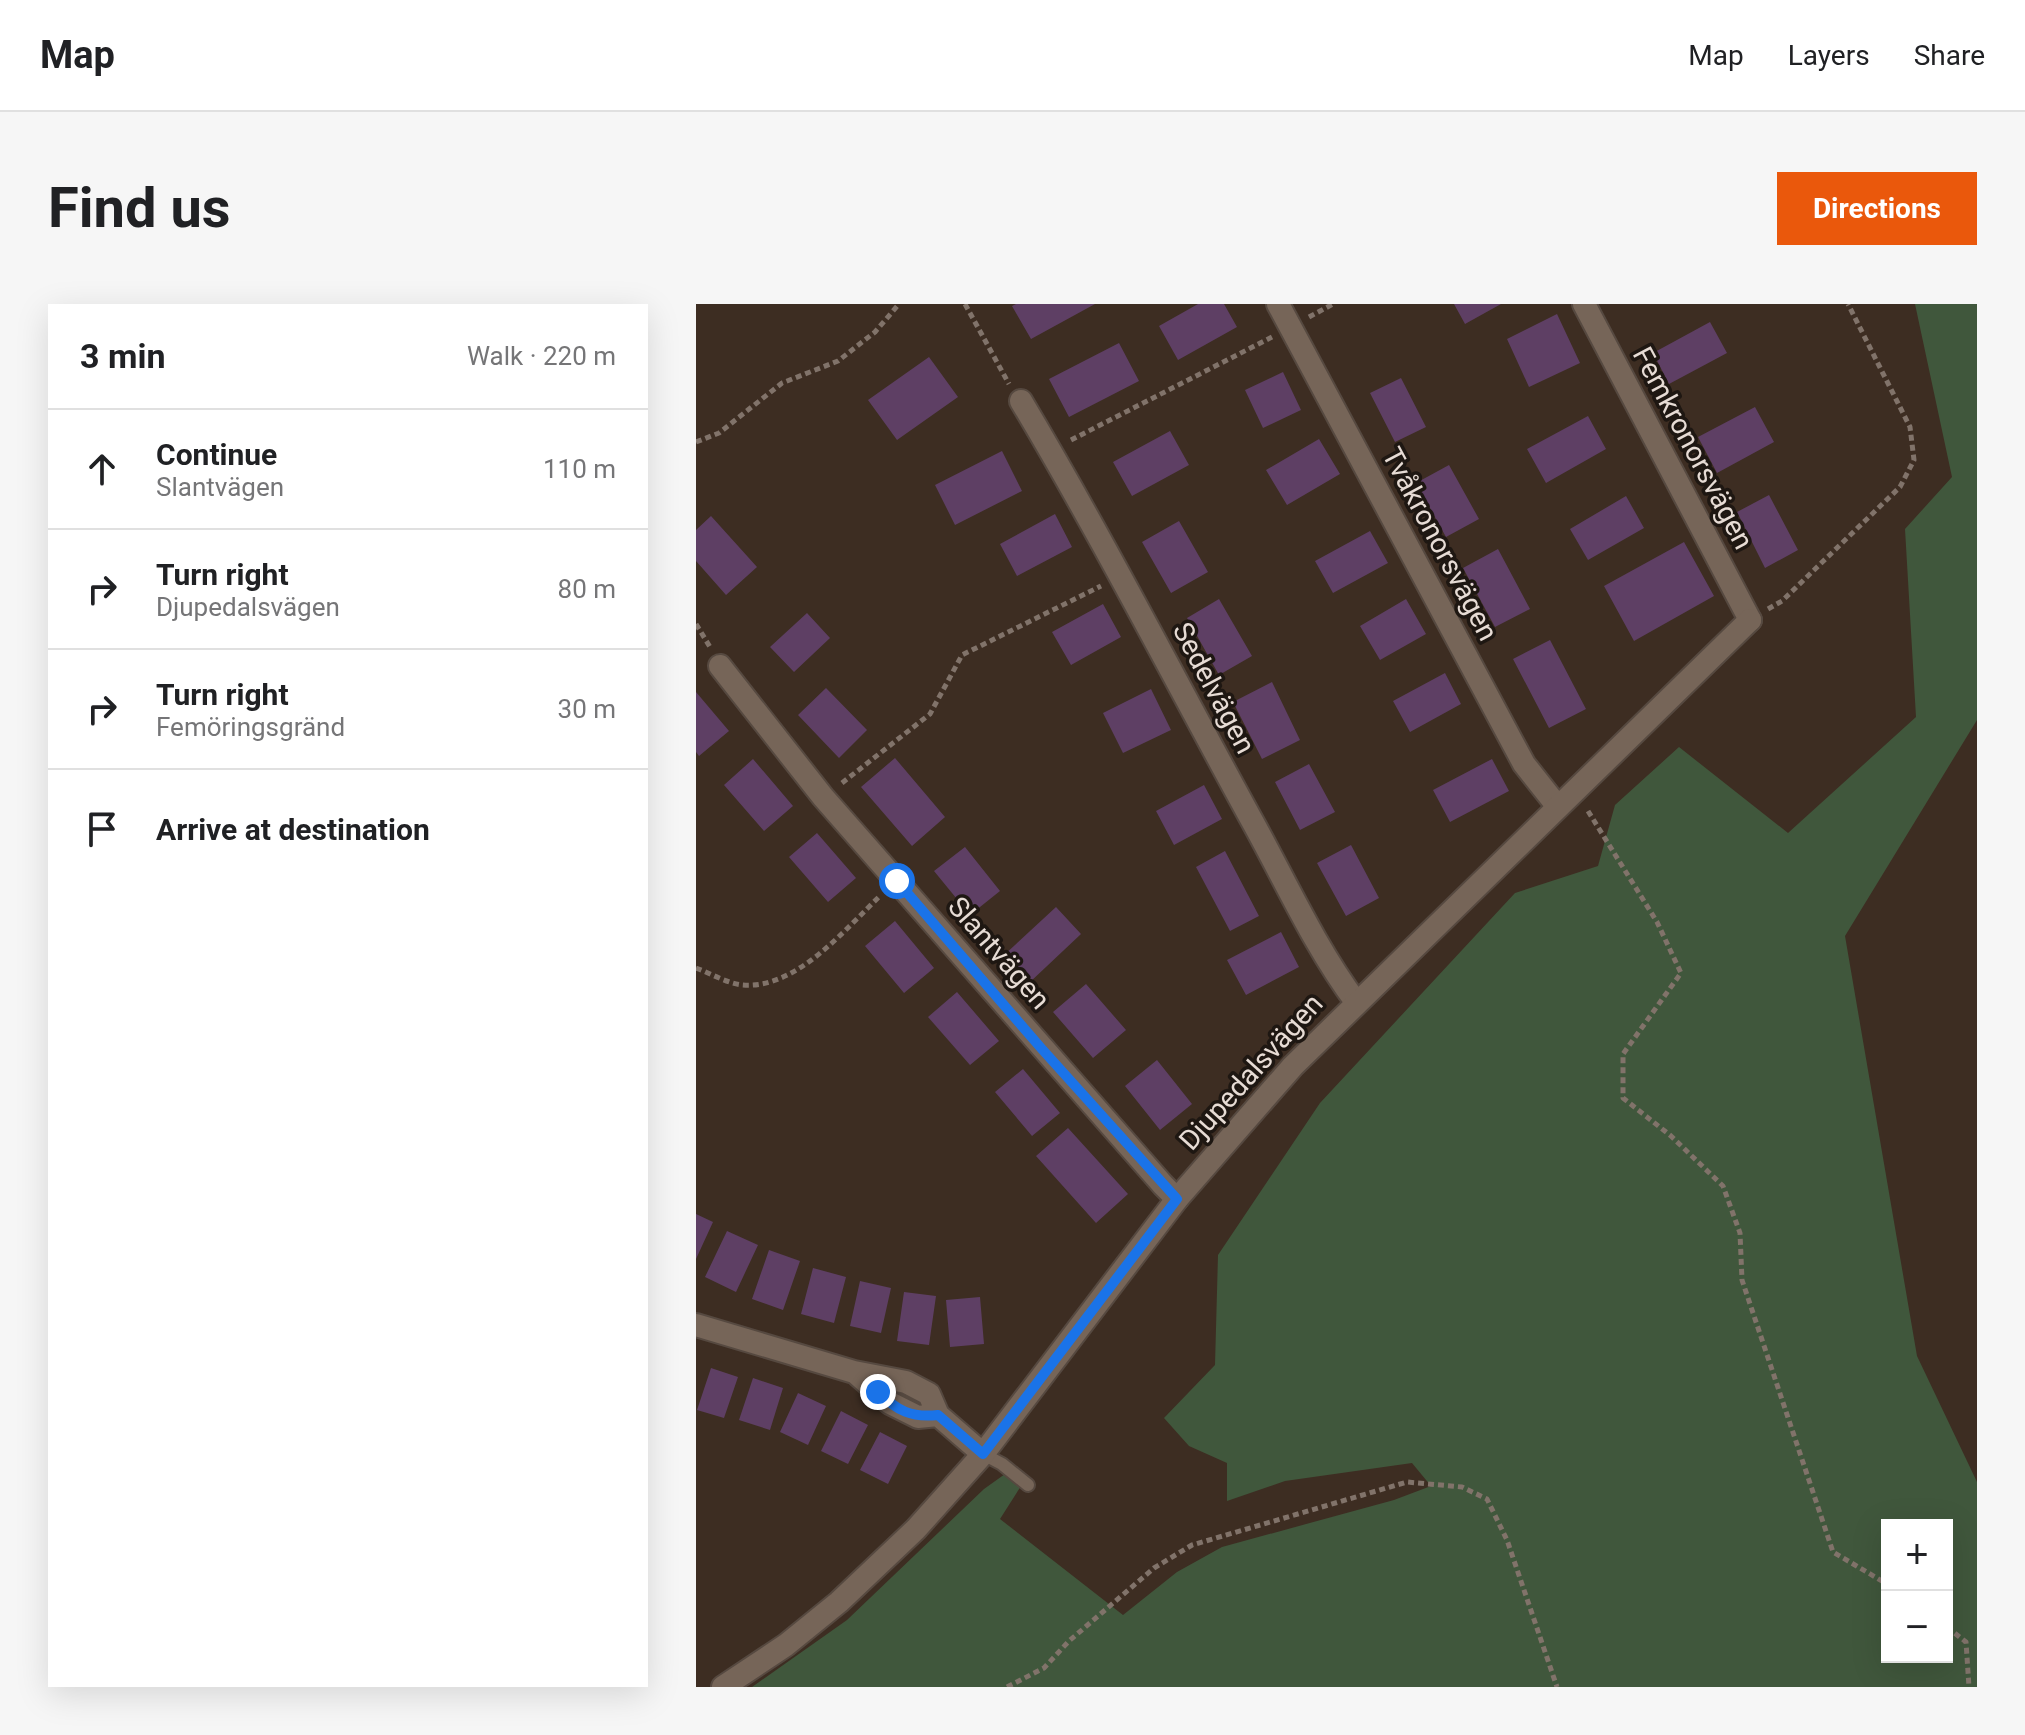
<!DOCTYPE html>
<html lang="en">
<head>
<meta charset="utf-8">
<style>
	:root { --surface:#fff; --page:#f6f6f6; --text:#202124; --muted:#757577; --line:#e0e0e0; --accent:#ea580c }
	body { margin:0; font-family:Roboto,sans-serif; background:var(--page); color:var(--text) }
	.controls { position:absolute; right:24px; bottom:24px; display:grid; overflow:hidden; border-radius:0px; box-shadow:0 8px 32px #0002 }
	.controls button { width:72px; height:72px; display:grid; place-items:center; padding:0; border:0; border-bottom:2px solid var(--line); background:var(--surface); color:var(--text); font:40px sans-serif }
	.stop { position:absolute; width:24px; height:24px; margin:-18px; border:6px solid #1a73e8; border-radius:50%; background:#fff }
	.stop.end { background:#1a73e8; border-color:#fff; box-shadow:0 2px 8px #0008 }
	.list { margin:0; padding:0; list-style:none }
	h2 { display:flex; justify-content:space-between; align-items:center; height:104px; margin:0; padding:0 32px; font-size:34px }
	h2 small { font-size:26px; font-weight:400; color:var(--muted) }
	.list li { display:grid; grid-template-columns:52px 1fr auto; gap:24px; align-items:center; box-sizing:border-box; height:120px; padding:0 32px; border-top:2px solid var(--line) }
	.list b { display:block; font-size:30px; white-space:nowrap }
	.list p { margin:0; font-size:26px; white-space:nowrap; color:var(--muted) }
	.list em { font-size:26px; font-style:normal; color:var(--muted) }
	.icon { flex:none; width:44px; height:44px; fill:none; stroke:currentColor; stroke-width:2; stroke-linecap:round; stroke-linejoin:round }
	.map { position:relative; flex:none; width:1281px; height:1383px; overflow:hidden; border-radius:0px }
	header { display:flex; align-items:center; gap:48px; box-sizing:border-box; height:112px; padding:0 40px; background:var(--surface); border-bottom:2px solid var(--line) }
	header strong { font-size:38px }
	nav { display:flex; gap:44px; margin-inline-start:auto; font-size:28px }
	.intro { display:flex; align-items:center; justify-content:space-between; box-sizing:border-box; height:192px; padding:0 48px }
	h1 { margin:0; font-size:56px }
	.button { padding:20px 36px; border-radius:0px; background:var(--accent); color:#fff; font-size:28px; font-weight:700 }
	main { display:flex; gap:48px; padding:0 48px }
	aside { flex:1; background:var(--surface); border-radius:0px; box-shadow:0 8px 32px #0002 }
	.map>svg:first-child { display:block }
	.green { fill:#40573c; fill-rule:evenodd }
	.building { fill:#5e3f64 }
	.lines { fill:none; stroke-linecap:round; stroke-linejoin:round }
	.service-casing { stroke:#564940; stroke-width:16 }
	.minor-casing { stroke:#564940; stroke-width:26 }
	.tertiary-casing { stroke:#564940; stroke-width:26 }
	.path { stroke:#81736a; stroke-width:5; stroke-dasharray:6 4; stroke-linecap:butt }
	.service { stroke:#766558; stroke-width:12 }
	.minor { stroke:#766558; stroke-width:22 }
	.tertiary { stroke:#766558; stroke-width:22 }
	.route { stroke:#1a73e8; stroke-width:10 }
	.labels { text-anchor:middle; dominant-baseline:central; stroke-width:7; stroke-linejoin:round; paint-order:stroke }
	.street-label { font-size:28px; fill:#e7dcd5; stroke:#1e1712 }
</style>
</head>
<body>
<header>
<strong>Map</strong>
<nav><a>Map</a><a>Layers</a><a>Share</a></nav>
</header>
<div class="intro"><h1>Find us</h1><a class="button">Directions</a></div>
<main>
<aside>
<h2>3 min<small>Walk · 220 m</small></h2>
<ul class="list">
<li><svg class="icon" aria-label="ahead" viewBox="0 0 24 24"><path d="M12 20V5M6 11l6-6 6 6"/></svg><div><b>Continue</b><p>Slantvägen</p></div><em>110 m</em></li>
<li><svg class="icon" aria-label="right" viewBox="0 0 24 24"><path d="M7 20v-9h11M14 6l5 5-5 5"/></svg><div><b>Turn right</b><p>Djupedalsvägen</p></div><em>80 m</em></li>
<li><svg class="icon" aria-label="right" viewBox="0 0 24 24"><path d="M7 20v-9h11M14 6l5 5-5 5"/></svg><div><b>Turn right</b><p>Femöringsgränd</p></div><em>30 m</em></li>
<li><svg class="icon" aria-label="arrive" viewBox="0 0 24 24"><path d="M6 21V4h12l-3 4 3 4H6"/></svg><div><b>Arrive at destination</b></div></li>
</ul>
</aside>
<div class="map">
<svg width="1281" height="1383" viewBox="0 0 1281 1383">
	<rect width="100%" height="100%" fill="#3d2d22"/>
	<path class="green" d="M1219,0H1281V416L1149,632L1221,1052L1281,1178V1383H56L151,1316L288,1185L309,1170L325,1182L304,1215L427,1311L481,1268L526,1243L698,1196L735,1182L716,1159L589,1177L531,1197V1159L493,1142L468,1114L519,1061L522,951L624,799L819,589L902,562L919,501L983,443L1092,529L1220,413L1209,225L1256,173ZM1191,1221H1251V1353H1191Z"/>
	<path class="building" d="M320,0H399L335,35L316,2Z
		M502,0H528L541,23L482,56L463,22Z
		M758,0H805L769,20Z
		M861,10L884,59L833,83L811,35Z
		M1014,18L1031,49L973,80L957,49Z
		M423,39L443,77L373,113L353,75Z
		M233,53L262,93L201,136L172,96Z
		M587,68L605,106L567,124L549,86Z
		M705,74L730,123L699,138L674,89Z
		M1059,103L1078,138L1021,169L1002,133Z
		M892,112L910,145L850,179L831,145Z
		M474,127L493,161L436,192L417,158Z
		M623,135L644,170L591,201L570,166Z
		M306,147L326,187L259,221L239,181Z
		M753,161L783,215L750,233L720,179Z
		M1073,191L1102,246L1069,264L1041,208Z
		M930,192L948,224L892,256L874,225Z
		M359,210L376,243L321,272L304,240Z
		M15,212L61,263L30,291L0,257V226Z
		M483,217L512,268L475,289L446,238Z
		M674,227L692,259L637,289L619,257Z
		M988,238L1018,292L938,337L908,282Z
		M802,245L834,305L799,323L767,264Z
		M523,295L556,352L523,371L491,314Z
		M710,295L730,330L684,356L664,322Z
		M407,300L425,333L375,361L356,328Z
		M111,309L134,334L98,368L74,343Z
		M854,336L890,405L853,424L817,355Z
		M749,369L765,400L714,428L697,397Z
		M576,378L604,436L566,455L537,398Z
		M130,384L171,426L143,454L102,411Z
		M455,385L475,426L427,449L407,409Z
		M0,388L33,427L3,452L0,448Z
		M199,454L249,513L216,542L165,483Z
		M57,455L97,502L68,527L28,481Z
		M796,455L813,487L754,518L737,486Z
		M613,460L639,508L604,526L579,478Z
		M508,481L526,515L478,541L460,507Z
		M121,529L160,574L132,598L93,553Z
		M655,541L683,594L650,612L621,559Z
		M269,543L304,587L274,611L238,567Z
		M529,547L563,612L534,627L500,563Z
		M360,603L385,630L333,679L307,652Z
		M199,617L238,664L208,689L169,642Z
		M585,628L603,663L550,691L531,656Z
		M390,680L430,726L397,754L357,708Z
		M261,688L303,737L274,761L232,713Z
		M461,756L496,800L464,826L429,782Z
		M327,765L364,809L336,832L299,788Z
		M372,824L432,890L400,919L340,852Z
		M0,910L17,918L0,955Z
		M31,927L62,941L40,988L9,973Z
		M73,946L104,957L87,1006L56,995Z
		M117,964L150,973L138,1019L105,1010Z
		M164,977L195,984L185,1029L154,1022Z
		M208,988L240,992L233,1041L201,1037Z
		M284,993L288,1040L254,1043L250,996Z
		M15,1064L42,1073L28,1114L1,1106Z
		M57,1074L87,1084L74,1126L43,1116Z
		M102,1089L130,1102L112,1141L84,1128Z
		M145,1107L172,1121L152,1160L125,1147Z
		M184,1128L211,1142L192,1180L164,1166Z"/>
	<g class="lines">
		<g class="service-casing">
			<path id="service" d="M287,1150L306,1160L332,1181"/>
		</g>
		<g class="minor-casing">
			<path id="minor" d="M582,0L828,460L862,503
				M888,0L1054,316
				M325,97C406,233 478,374 554,513C588,574 618,642 660,698
				M24,362L127,493L467,881L481,895
				M0,1021L158,1068L210,1078L233,1090L242,1111L287,1150
				M162,1071L194,1099L222,1113L242,1111"/>
		</g>
		<g class="tertiary-casing">
			<path id="tertiary" d="M27,1383L90,1341L143,1298L220,1225L287,1150L481,895L597,762L1054,316"/>
		</g>
		<path class="path" d="M269,0L313,80
			M613,13L637,0
			M375,136L576,33
			M0,138L23,129L86,79L142,57L179,28L203,0
			M1072,305L1086,297L1204,183L1218,156L1214,123L1152,0
			M0,320L14,343
			M146,479L234,410L266,351L405,282
			M892,507L961,618L985,669L927,750V794L975,832L1027,882L1044,929L1046,976L1137,1248L1191,1280
			M0,664C14,669 32,680 47,681C101,685 149,625 185,591
			M1251,1323L1270,1338L1273,1383
			M311,1383L348,1364L373,1337L458,1264L496,1241L711,1178L766,1183L791,1195L811,1236L861,1383"/>
		<use href="#service" class="service"/>
		<use href="#minor" class="minor"/>
		<use href="#tertiary" class="tertiary"/>
	</g>
	<g class="lines">
		<path class="route" d="M182,1088C202,1107 215,1114 242,1111L287,1150L481,895L345,744L201,577"/>
	</g>
	<g class="labels">
		<g class="street-label">
			<text transform="translate(997 144) rotate(62)">Femkronorsvägen</text>
			<text transform="translate(744 240) rotate(62)">Tvåkronorsvägen</text>
			<text transform="translate(518 384) rotate(62)">Sedelvägen</text>
			<text transform="translate(303 649) rotate(49)">Slantvägen</text>
			<text transform="translate(555 768) rotate(-48)">Djupedalsvägen</text>
		</g>
	</g>
</svg>
<div class="controls">
<button>+</button>
<button>−</button>
</div>
<div class="stop" style="left:201px;top:577px"></div>
<div class="stop end" style="left:182px;top:1088px"></div>
</div>
</main>
</body>
</html>
